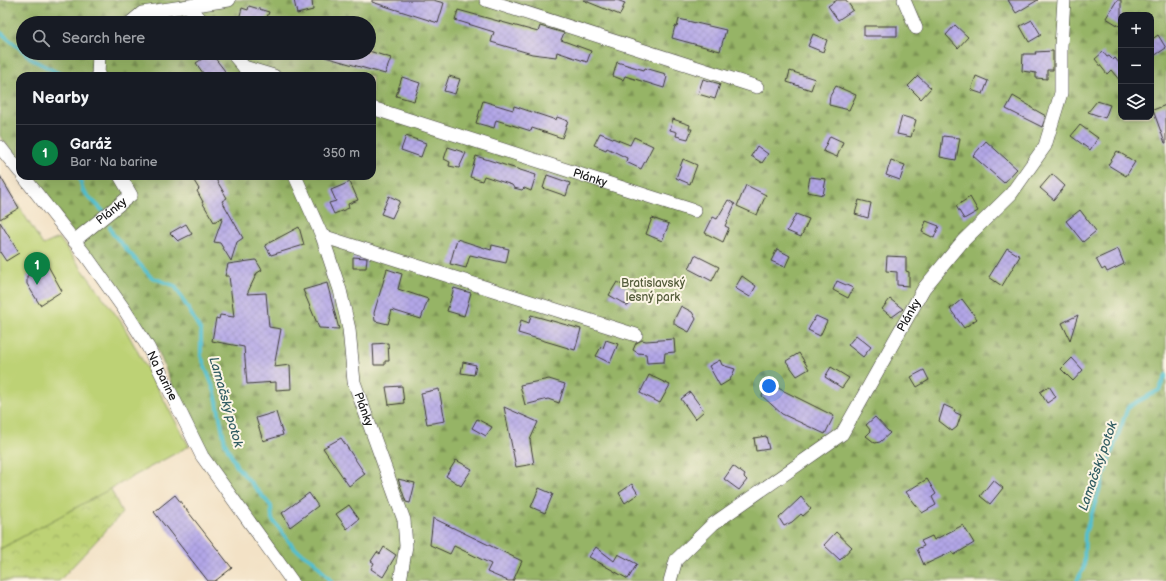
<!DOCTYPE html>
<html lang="en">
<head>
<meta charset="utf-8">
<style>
	:root { --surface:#171b24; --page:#20242c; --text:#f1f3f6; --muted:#9ea1a6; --line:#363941; --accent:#0b8043 }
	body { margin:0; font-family:"Balsamiq Sans",sans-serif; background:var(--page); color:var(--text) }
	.controls { position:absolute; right:12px; top:12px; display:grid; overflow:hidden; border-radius:8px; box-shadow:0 4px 16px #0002 }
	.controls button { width:36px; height:36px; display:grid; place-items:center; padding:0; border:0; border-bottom:1px solid var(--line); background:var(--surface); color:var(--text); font:20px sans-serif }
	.you { position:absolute; left:769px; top:386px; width:14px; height:14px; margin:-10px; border:3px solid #fff; border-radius:50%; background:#1a73e8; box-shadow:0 0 0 6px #1a73e833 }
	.badge { display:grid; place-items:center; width:26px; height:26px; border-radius:50%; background:var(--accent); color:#fff; font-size:13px; font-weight:700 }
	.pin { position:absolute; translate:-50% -33px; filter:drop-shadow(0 1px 2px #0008) }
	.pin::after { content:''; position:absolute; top:21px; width:14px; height:12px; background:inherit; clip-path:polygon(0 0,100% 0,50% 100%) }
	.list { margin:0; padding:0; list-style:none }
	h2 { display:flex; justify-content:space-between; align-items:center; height:52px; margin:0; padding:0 16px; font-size:17px }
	h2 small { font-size:13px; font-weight:400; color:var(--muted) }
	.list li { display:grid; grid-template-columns:26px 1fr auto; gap:12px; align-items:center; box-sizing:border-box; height:56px; padding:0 16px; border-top:1px solid var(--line) }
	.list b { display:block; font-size:15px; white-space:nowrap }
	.list p { margin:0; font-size:13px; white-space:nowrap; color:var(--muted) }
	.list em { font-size:13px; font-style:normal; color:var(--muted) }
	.icon { flex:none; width:22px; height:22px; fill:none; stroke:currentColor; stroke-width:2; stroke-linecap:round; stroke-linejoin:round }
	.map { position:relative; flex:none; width:1166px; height:581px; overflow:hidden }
	.search { position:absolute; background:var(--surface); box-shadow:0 4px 16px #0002; left:16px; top:16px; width:360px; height:44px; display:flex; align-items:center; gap:10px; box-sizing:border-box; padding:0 14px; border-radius:22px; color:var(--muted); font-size:15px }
	.panel { position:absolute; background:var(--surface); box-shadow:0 4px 16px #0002; left:16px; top:72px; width:360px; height:108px; border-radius:12px }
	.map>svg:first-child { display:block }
	.forest { fill:url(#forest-firs); stroke:#596841; fill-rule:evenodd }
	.park { fill:url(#park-crowns); stroke:#6c7748 }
	.pitch { fill:#bdd275; stroke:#6c7748 }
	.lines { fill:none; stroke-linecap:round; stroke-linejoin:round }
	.stream { stroke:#53bfcd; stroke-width:4 }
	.building { fill:url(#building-cross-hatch) }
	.street-casing { stroke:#3c3a36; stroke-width:14 }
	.street { stroke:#fff; stroke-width:13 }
	.labels { text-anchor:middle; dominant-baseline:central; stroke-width:4; stroke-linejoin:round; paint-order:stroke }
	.street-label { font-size:12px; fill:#1c1c1c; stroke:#fcf5e5 }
	.park-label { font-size:12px; fill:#545c3b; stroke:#fcf5e5 }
	.water-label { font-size:13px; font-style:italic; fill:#325d63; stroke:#fcf5e5 }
</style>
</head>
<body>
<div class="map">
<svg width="1166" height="581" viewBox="0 0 1166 581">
	<defs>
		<pattern id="forest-firs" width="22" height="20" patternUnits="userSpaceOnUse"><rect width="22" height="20" fill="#96b466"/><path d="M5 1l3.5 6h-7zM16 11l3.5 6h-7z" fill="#7a9253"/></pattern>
		<pattern id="park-crowns" width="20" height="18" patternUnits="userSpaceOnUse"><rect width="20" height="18" fill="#bdd275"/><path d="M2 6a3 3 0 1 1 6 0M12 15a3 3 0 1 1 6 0" fill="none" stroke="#a2b465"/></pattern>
		<pattern id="building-cross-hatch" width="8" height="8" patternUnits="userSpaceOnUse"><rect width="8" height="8" fill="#b2a6e7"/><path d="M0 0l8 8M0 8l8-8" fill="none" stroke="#988ec6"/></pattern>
	</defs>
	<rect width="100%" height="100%" fill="#fcf5e5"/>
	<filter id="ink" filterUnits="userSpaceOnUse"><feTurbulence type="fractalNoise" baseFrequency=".025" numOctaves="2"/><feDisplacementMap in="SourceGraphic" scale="8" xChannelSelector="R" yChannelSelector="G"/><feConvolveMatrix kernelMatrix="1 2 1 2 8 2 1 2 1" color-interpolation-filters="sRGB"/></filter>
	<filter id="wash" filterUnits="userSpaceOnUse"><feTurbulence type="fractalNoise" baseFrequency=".012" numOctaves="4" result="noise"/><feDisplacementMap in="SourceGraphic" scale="16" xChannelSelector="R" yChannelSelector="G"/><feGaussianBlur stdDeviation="0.9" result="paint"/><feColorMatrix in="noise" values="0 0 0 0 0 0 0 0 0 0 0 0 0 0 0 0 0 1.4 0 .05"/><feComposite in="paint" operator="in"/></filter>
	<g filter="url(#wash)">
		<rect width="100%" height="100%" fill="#f3e2c6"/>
		<path class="forest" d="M0,0H1166V581H292L197,447L155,343L30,176H372V76H20V163L0,136ZM1121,15H1151V117H1121ZM23,23H369V53H23Z"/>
		<path class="park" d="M110,487L122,513L59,581H0V549Z"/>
		<path class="pitch" d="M0,176L43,245L59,238L122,323L189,446L0,549Z"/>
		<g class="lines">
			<path class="stream" d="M0,32L23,51
				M25,53L33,60L60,74V76
				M79,176L83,191L104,212
				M110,227L112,233L151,277L175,286L201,331V356L215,392L225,443L237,467L271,506L272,519L294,548L314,561L331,581
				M1077,581L1084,567L1085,534L1109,460L1128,407L1159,390L1166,375"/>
		</g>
		<g id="blocks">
			<path class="building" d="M294,0H312L313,10L297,14Z
				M372,0H433L444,3L438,23L372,2Z
				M583,0H617L625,3L620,15Z
				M837,0H846L853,10L838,20L828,6Z
				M1008,0H1038L1016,13Z
				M1117,0H1121V27L1106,18Z
				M249,6L269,12L265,23H251L239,19L242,8L248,10Z
				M458,10L538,32L540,26L564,33L561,40L591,51L587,62L557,52L556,57L532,54L491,42L494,32L455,20Z
				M679,19L726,30L720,51L672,38L675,26L677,27Z
				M1032,20L1041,35L1029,42L1020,26Z
				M955,25L968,37L958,48L946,35Z
				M864,26H897V36H864Z
				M813,34L827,40L823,52L808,46Z
				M1158,35L1166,48L1151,58V40Z
				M369,51L391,58L385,74L325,57L326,53H369Z
				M1053,51V70H1047V79L1036,78V73L1022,71L1023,54H1036L1035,52Z
				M1103,52L1107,57L1109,56L1113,60L1115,58L1121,65V82L1111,70L1107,74L1095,59Z
				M211,53L225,71L218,76H205L196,63Z
				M617,62L644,70L645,68L666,74L665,76L667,77L664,88L625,76L623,80L613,76Z
				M790,71L815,79L811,90L787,82Z
				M449,76L460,79L455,94L444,91Z
				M918,76L931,88L921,99L908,86Z
				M976,76L988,81L983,94L971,90Z
				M402,77L420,83L414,101L396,96Z
				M703,79L720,84L715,99L698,94Z
				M836,86L856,95L849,110L829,105L830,96Z
				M1013,96L1030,106V107L1046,116L1042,127L1006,109Z
				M483,101L513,110L514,106L556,120L557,117L568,121L562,138L532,128L531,131L496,120L494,128L476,123Z
				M1097,101L1110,105L1105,118L1088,112Z
				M1166,105V143H1165L1153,110Z
				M902,116L916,120L911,137L897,134Z
				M673,119L690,125L689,129H692L688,139L676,136L677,132L670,130Z
				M1080,125L1098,138L1090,150L1071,136Z
				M600,133L630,145L634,137L653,146L641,169L626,162L627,158L607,148L606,150L594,145Z
				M406,136L426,143L421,157L401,150Z
				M830,136L843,142L837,157L823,151Z
				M943,136L960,138L956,160L940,157Z
				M986,141L1017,169L1004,183L973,156Z
				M757,146L768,154L762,163L751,156Z
				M448,147L466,153L459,168L449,166L450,162L444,159Z
				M1117,151L1135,162L1126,176L1108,165Z
				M476,156L536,175L531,191L524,188L522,190L514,188L512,185L484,176L482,181L470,177Z
				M683,159L697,165L690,184L676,178Z
				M891,160L905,165L900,180L886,175Z
				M1052,174L1065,186L1054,200L1040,188Z
				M547,175L570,183L566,196L543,188Z
				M0,176L19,208L0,219Z
				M191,176H214L227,198L222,201L243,238L237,242L231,261L220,243L214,242L223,217L214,222L202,202H203L197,191L199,189Z
				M810,177L826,179L823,195L807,192Z
				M350,182L358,200L348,204L349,208L334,214L329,203L336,201L331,190Z
				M746,185L766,195L757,215L737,206Z
				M389,196L400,201L392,218L381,214Z
				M970,197L978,211L964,219L956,206Z
				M728,200L735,204L725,226L729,228L723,242L705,233L713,217L717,219Z
				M859,200L871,203L868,218L855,214Z
				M1080,210L1096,231L1083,242L1066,221Z
				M796,214L809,219L801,237L787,231Z
				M652,218L669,224L662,241L646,234Z
				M926,221L939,226L934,238L922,232Z
				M0,222L19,253L6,261L0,252Z
				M186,224L192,234L178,241L170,233Z
				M299,227L304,245L271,255L265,245Z
				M457,239L491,250L492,245L509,249L506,263L470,255L466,268L450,264Z
				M1007,248L1020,256L1002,286L989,277Z
				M777,249L790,256L785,267L771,261Z
				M1118,249L1124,264L1107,272L1105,268L1102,270L1096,259Z
				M695,255L719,267L712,281L689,269Z
				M887,256L906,257V271L909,272V286L897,285V272L886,271Z
				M353,257L367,258L366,268H353Z
				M256,260L262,270L257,273L247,294L266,293L269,327L281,329L274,367L290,365L291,389L276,390V382L247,384L244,347L212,341L216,318L219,319L220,315L234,317L229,276H225L228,264Z
				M47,264L62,291L40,305L27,284V276Z
				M387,269L402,274L398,289L428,299L421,319L392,310L388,324L375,321L374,313Z
				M742,276L756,286L750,297L735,288Z
				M837,281L853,288L848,298L833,290Z
				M617,282L636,293L628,306L609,295Z
				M327,283L339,329L319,328L303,290Z
				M454,288L471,293L464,316L447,311Z
				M890,299L903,309L892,317L882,309Z
				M962,299L977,319L964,328L950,309Z
				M681,306L692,312L696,319L689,332L674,324V320Z
				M531,315L581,329L575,350L518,333L521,320L529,323Z
				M1078,315L1070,340L1062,323Z
				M816,316L827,321L820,336L808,330Z
				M856,335L871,347L863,357L848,345Z
				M674,339L675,352L665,353L664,362L647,363L646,354L638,353L633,350L636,343L642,340L646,341Z
				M606,340L618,344L610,363L596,356L601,347L603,348Z
				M388,343L389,361H385V365H374L373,344Z
				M799,353L809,369L797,376L786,361Z
				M1072,358L1083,370L1073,381L1061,369Z
				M720,360L722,365L735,369L730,380L720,386L709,366Z
				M463,362L476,365L474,375L461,373Z
				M831,367L849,378L842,388L825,377Z
				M924,370L929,380L917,387L911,377Z
				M649,375L670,385L660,403L640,393Z
				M549,379L565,384L559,403L548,399L525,405L520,385Z
				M768,383L834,416L825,434L782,414L762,396Z
				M402,386L404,403L389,405L386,387Z
				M1049,386L1056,397L1047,403L1040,392Z
				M439,389L445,421L427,424L421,393Z
				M690,392L704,411L695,419L681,399Z
				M944,405L955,410L954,412L961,415L957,427L952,431L939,421Z
				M504,407L538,422L530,440L534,464L516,467Z
				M276,412L283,435L263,441L256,418Z
				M875,417L890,433L880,442L875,443L866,436L871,431L866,425Z
				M477,419L492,427L486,436L472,428Z
				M766,436L769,449L756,451L754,438Z
				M341,438L365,474L349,486L323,448Z
				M456,460L472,469L461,486L446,476Z
				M733,466L745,475L744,477L747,480L739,490L724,479Z
				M398,479L415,483L410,503L406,502Z
				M927,479L936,494L932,497L936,505L922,513L906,492Z
				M993,480L1003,488L990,504L980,496Z
				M632,484L638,494L625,503L619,493Z
				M539,488L553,494L545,513L531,507Z
				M309,493L318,506L290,527L282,513Z
				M175,495L232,568L215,581H208L154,512Z
				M801,497L811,509L803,516L801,514L792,522L784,526L779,518Z
				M349,505L359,519L347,529L336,514Z
				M433,518L522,561L513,581H508L487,572L491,564L454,546L450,554L430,545Z
				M963,525L974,543L954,555L952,552L924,565L917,549L924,546L921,541L932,536L934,540Z
				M836,532L852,547L840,560L824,545Z
				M384,547L396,555L383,577L371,569L374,563L371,561L377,552L380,554Z
				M596,547L614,561L618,554L637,564L628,579L589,557Z"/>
		</g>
	</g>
	<g filter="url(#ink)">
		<use href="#blocks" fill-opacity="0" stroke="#3c3a36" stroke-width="1"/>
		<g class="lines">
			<g class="street-casing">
				<g id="street">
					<path d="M486,0L757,87"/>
					<path d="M904,0L916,28"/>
					<path d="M189,7L204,23"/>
					<path d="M130,23L142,13L229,0"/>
					<path d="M232,53L244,67L248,74"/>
					<path d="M244,67L274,76"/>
					<path d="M98,76L99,53"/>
					<path id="s1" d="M372,108L695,211"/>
					<path d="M0,147L20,172"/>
					<path id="s2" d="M23,176L87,257L124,309L148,347L202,456L292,581"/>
					<path id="s3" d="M295,176L322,236L340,290L349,329L354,382L404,520L406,546L400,581"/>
					<path d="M322,236L636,335"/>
					<path id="s4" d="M74,241L131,195L120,176"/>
					<path id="s5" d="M670,581L676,560L713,524L842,434L924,288L963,241L1011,194L1045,146L1061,93V46L1064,0"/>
				</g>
			</g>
			<use href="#street" class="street"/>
		</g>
	</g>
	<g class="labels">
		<g class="street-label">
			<text stroke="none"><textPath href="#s1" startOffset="229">Plánky</textPath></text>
			<text stroke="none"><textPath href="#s4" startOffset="48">Plánky</textPath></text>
			<text stroke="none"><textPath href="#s5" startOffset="367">Plánky</textPath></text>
			<text stroke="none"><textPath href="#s2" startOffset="244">Na barine</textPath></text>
			<text stroke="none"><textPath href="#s3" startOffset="245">Plánky</textPath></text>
		</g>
		<g class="park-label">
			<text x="653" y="283">Bratislavský<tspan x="653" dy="14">lesný park</tspan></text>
		</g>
		<g class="water-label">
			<text transform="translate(226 402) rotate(74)">Lamačský potok</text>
			<text transform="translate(1098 466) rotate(-71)">Lamačský potok</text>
		</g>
	</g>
</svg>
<div class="controls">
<button>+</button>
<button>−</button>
<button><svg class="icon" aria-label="layers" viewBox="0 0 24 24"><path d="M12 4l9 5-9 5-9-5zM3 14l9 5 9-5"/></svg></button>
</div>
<div class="you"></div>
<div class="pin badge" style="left:37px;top:285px">1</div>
<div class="search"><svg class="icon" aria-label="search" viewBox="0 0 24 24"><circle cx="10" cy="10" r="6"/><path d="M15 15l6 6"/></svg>Search here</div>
<section class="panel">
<h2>Nearby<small></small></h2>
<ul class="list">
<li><span class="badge">1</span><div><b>Garáž</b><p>Bar · Na barine</p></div><em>350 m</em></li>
</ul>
</section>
</div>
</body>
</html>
